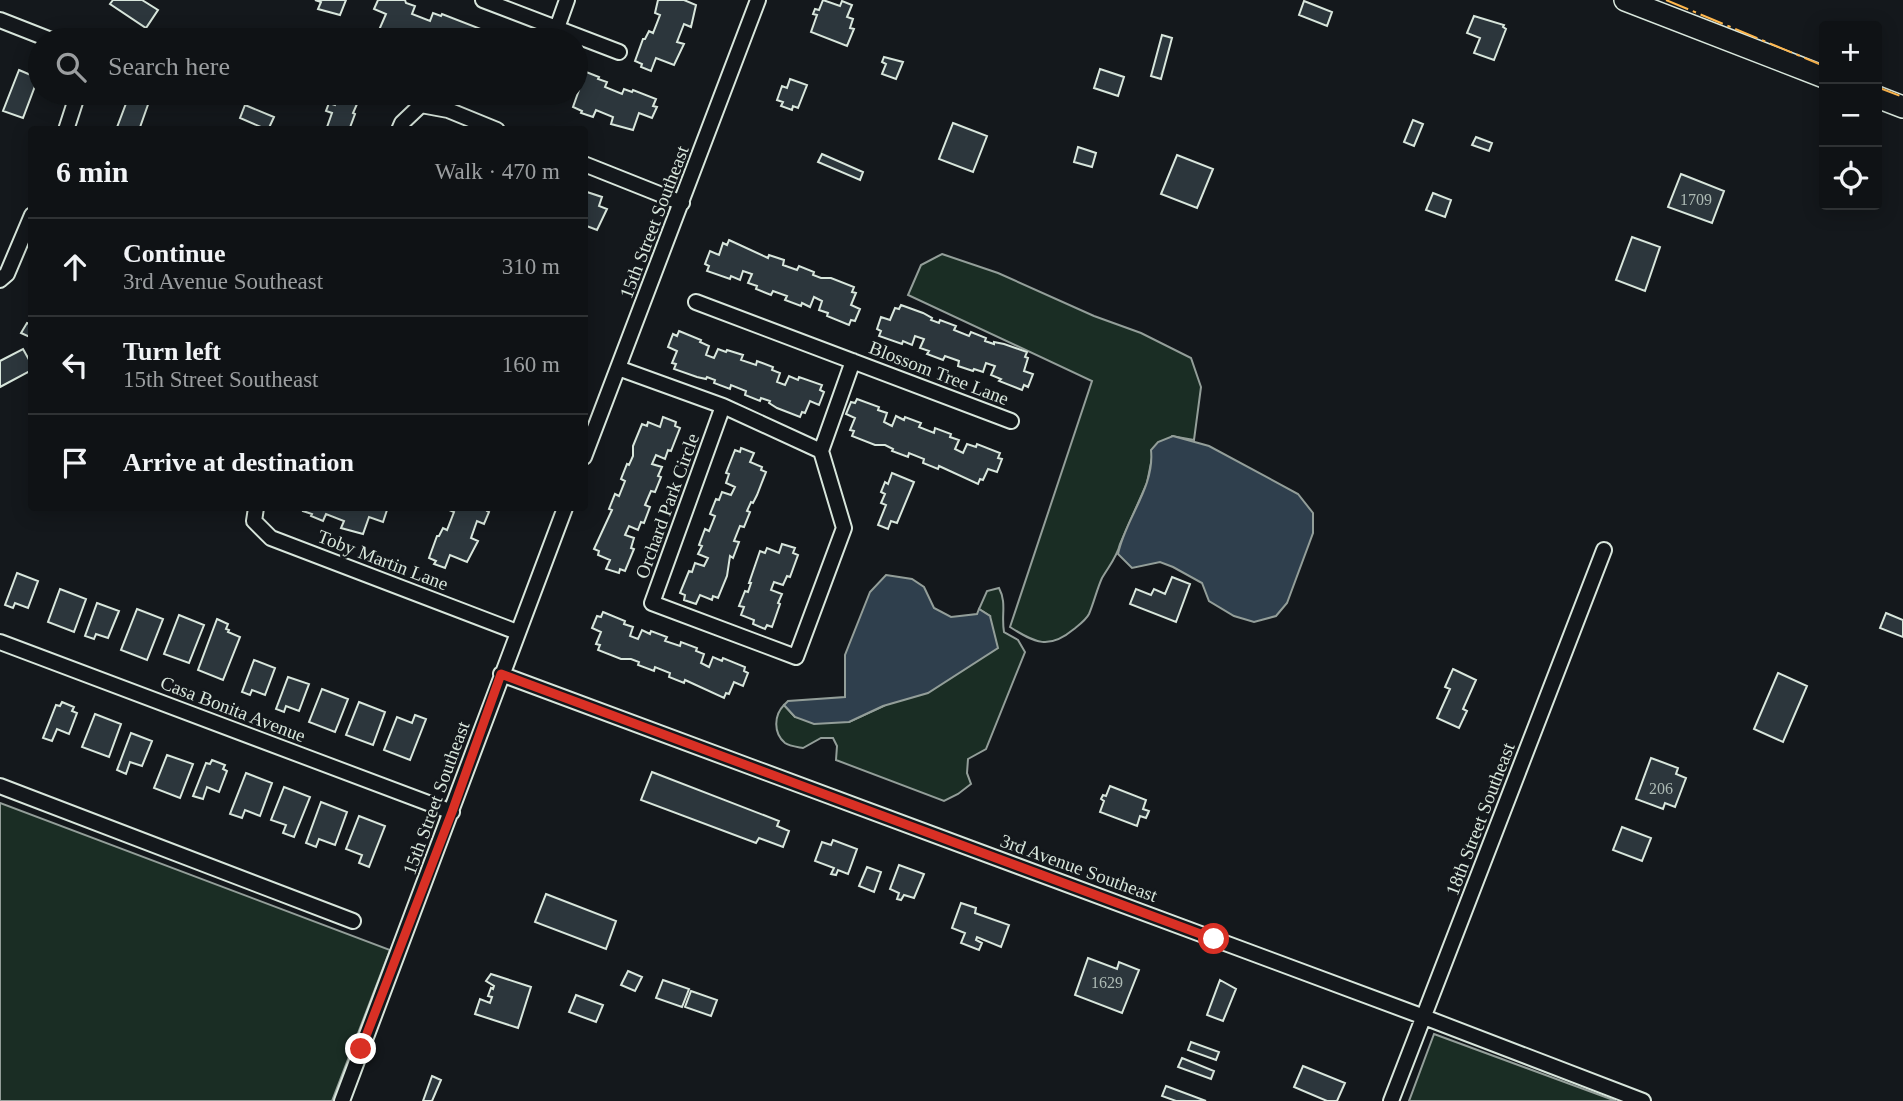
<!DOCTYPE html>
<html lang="en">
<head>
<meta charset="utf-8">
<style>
	:root { --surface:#0f1215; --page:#1d2022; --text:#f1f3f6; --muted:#9b9ea0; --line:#2f3234 }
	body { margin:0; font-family:"Times New Roman",serif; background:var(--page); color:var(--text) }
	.controls { position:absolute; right:21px; top:21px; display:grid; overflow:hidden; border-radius:7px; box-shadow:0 4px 18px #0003 }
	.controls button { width:63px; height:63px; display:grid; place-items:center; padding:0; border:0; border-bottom:2px solid var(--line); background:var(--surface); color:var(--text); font:35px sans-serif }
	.stop { position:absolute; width:21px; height:21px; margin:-16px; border:5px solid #d93025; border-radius:50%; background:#fff }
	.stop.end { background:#d93025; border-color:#fff; box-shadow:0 2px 7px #0008 }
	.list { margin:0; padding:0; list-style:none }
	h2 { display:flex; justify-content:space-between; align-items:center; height:91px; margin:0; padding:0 28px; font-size:30px }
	h2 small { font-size:23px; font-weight:400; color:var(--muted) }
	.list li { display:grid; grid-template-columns:46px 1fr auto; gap:21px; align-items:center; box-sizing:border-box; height:98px; padding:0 28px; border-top:2px solid var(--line) }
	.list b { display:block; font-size:26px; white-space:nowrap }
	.list p { margin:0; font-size:23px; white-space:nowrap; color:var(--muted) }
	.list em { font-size:23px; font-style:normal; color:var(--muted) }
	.icon { flex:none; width:38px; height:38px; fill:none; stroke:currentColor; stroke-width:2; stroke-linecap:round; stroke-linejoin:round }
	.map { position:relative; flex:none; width:1903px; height:1101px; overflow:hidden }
	.search { position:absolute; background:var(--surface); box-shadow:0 4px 18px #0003; left:28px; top:28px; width:560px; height:77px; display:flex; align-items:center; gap:18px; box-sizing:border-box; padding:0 24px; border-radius:38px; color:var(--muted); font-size:26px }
	.panel { position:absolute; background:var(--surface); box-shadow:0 4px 18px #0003; left:28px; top:126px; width:560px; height:385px; border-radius:7px }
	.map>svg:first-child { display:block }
	.green { fill:#1a2d24; stroke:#939e99; stroke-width:2 }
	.water { fill:#2f3f4d; stroke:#939e99; stroke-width:2 }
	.building { fill:#2c363c; stroke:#d8e6dc; stroke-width:2 }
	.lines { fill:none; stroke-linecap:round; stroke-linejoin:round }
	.street-casing { stroke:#d8e6dc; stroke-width:18 }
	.secondary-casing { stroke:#d8e6dc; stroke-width:24 }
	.street { stroke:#14181c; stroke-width:14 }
	.secondary { stroke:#14181c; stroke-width:21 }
	.power { stroke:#ffb74d; stroke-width:2; stroke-dasharray:24 5 3.5 5; stroke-linecap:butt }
	.route { stroke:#d93025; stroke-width:9 }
	.labels { text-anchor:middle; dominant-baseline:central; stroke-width:5; stroke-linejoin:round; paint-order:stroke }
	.number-label { font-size:16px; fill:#adbab4 }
	.street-label { font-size:19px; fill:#d8e6dc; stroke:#14181c }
</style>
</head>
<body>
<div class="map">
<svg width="1903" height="1101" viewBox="0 0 1903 1101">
	<rect width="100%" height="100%" fill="#14181c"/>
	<path class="green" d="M942,254L998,273L1094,316L1141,333L1191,358L1201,387L1194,440L1172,436L1152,458L1147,483L1120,544C1117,557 1109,566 1102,578C1097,589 1094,602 1089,614C1086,620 1079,625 1074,629C1049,650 1035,643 1010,627L1092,381L908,295L921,265Z
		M999,588C1007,603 1001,615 1004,632L1018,640L1025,652L986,749L968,759L967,773L971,784L958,794L944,801L836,760L837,746L833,738H821L803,748C798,747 789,746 785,743C773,733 774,715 784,705L795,717L849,722L884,706L990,616L979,609L987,591Z
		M0,803L390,950L332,1101H0Z
		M1434,1034L1616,1101H1409Z"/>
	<path class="water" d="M1173,436L1209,446L1298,494L1313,513V533L1287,603L1276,616L1254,622L1234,616L1209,601L1202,583L1173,567L1160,562L1132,568L1118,554C1125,519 1155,487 1151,450L1158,442Z
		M886,575L912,579L924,587L934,608L951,617L977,614L979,609L990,616L998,648L928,693L883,706L849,722L814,724L795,717L784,705L788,701L845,697V655L870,592Z"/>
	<path class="building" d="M113,0H142L158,10L146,28L110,4Z
		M315,0H346L340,15L318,9L321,2Z
		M378,0H405L406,3L415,6L412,14L430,21L433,13L441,16L442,14L491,33L490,35L499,38V40H453L446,38L445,40H420L403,34L398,40L379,30L386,14L374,9Z
		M658,0H684L696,5L691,27L684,24L677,42L684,44L674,65L656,58L651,71L641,67L642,64L635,61L643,39H645L649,31L653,33L660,15L655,13Z
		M823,0L840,6L842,1L852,5L847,17L853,19L850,28L854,29L847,46L811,32L817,15L813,14L815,9L819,10Z
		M1304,1L1332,12L1327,26L1299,15Z
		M1474,16L1504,25L1503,27L1506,29L1494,60L1474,53L1480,38L1467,33Z
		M1162,35L1172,38L1161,79L1151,76Z
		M884,57L903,62L896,79L882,74L886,64L882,62Z
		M576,68L599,77L598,79L607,82L605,87L622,94L624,89L632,92L633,90L656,99L653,106L657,107L652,118L639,113L633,130L611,124L613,117L596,110L593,117L581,113L582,111L573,107L579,90L576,88Z
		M1100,69L1124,77L1118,96L1094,88Z
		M19,70L38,78L23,118L3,111Z
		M790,79L807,85L798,108L793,106L792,110L781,106L783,102L777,100L782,86L787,88Z
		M130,93L150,99L139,130H116Z
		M343,93L356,97L354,103L357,104L353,113L355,114L349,130H326L332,113L326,111L329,103L335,105L338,97L341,98Z
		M245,105L274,117L268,130L240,118Z
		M1413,120L1423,124L1414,146L1404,142Z
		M953,123L987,136L973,172L939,159Z
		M1476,137L1492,143L1489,151L1472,145Z
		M1078,147L1096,153L1092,167L1074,162Z
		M822,154L863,172L860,180L818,162Z
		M1177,155L1213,169L1197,208L1161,194Z
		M1681,174L1724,191L1712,223L1668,207Z
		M584,191L602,197L599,206L607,209L597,230L584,225Z
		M1433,193L1451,200L1445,217L1426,210Z
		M1632,237L1660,247L1645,291L1616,280Z
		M729,240L768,258L769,255L784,260L783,265L797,270L799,266L814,272L813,275L821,278H831L854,287L852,292L856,293L851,305L860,309L855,321L851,320L849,325L827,316L828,313L819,310L822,301L814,297L810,307L802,303L801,306L785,300L787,296L773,291L771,295L756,289L757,286L748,283L752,274L743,271L740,280L731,276L730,279L707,271L709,266L705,264L710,251L719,255L723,243L727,245Z
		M901,305L923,313L932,318L931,320L939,323L940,320L956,326L954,330L969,336L971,332L986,338L985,341L994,344V342L1004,344L1027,352L1025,357L1028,358L1024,371L1033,374L1028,387L1024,385L1022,390L999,381L1001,379L991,375L995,366L986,363L983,372L974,369L973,371L958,366L959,361L945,356L943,360L927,354L929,351L920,348L924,339L915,336L912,345L903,341L902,344L879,336L881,331L877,329L881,317L890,320L895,308L899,309Z
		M27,323L32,325V338L21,333Z
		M679,331L701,340L700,342L709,346L706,355L714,358L718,349L726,352L727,350L743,355L741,360L756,365L757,361L773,367L772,370L780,373L777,382L785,385L789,376L798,380L799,377L822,385L820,390L824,392L819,405L810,401L805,413L802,412L800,417L777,408L769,403L770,401L761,398L760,401L745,395L746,391L731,385L730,389L714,383L715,380L707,377L706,379L697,377L674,369L676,364L672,363L677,351L668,347L673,334L677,336Z
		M23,349L32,365V370L0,387V361Z
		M857,399L879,407L878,410L887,413L884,422L892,426L896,416L904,420L905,417L921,423L919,427L934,433L935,428L951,434L950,437L959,440L955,449L963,453L967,444L976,447L977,444L1000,453L998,458L1002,459L997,472L988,469L983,480L980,479L978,484L939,466L938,469L923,463L924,459L909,453L908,457L892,451L893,449L885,445H875L852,436L854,431L850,430L855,418L846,414L851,402L855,403Z
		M663,417L676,422L675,426L680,428L671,451L668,450L665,459L656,455L652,464L662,467L658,476L661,477L655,492L651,491L645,505L650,507L644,523L641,522L638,530L629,526L625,535L634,538L631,548L634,549L625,571L620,569L619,573L606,569L610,560L598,555L599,551L594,549L612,510L609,509L615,494L619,496L625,481L621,479L627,464L629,465L633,456V446L642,424L647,426L648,422L660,427Z
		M741,448L754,453L750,462L762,467L761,470L766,472L757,495L753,503L751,502L747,511L750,512L744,527L740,526L734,541L739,542L733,558L730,556L727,576L718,598L713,596L712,600L700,595L696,604L684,600L685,595L680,593L689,571L692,572L695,563L704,566L708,558L698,554L702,546L699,545L705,529L709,531L715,516L710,514L716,499L719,500L722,492L731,495L735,487L726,483L729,474L726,473L735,450L740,452Z
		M892,473L914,482L897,523L891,521L888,529L878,525L886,505L881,503L885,494L881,492L885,482L888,484Z
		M304,508H384L387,510L383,522L369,517L363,534L341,528L344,521L326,514L323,521L311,516L312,514L303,511Z
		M450,508H488L487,511L489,512L484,524L477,521L471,538L478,541L467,562L450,555L445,568L434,564L436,561L429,558L437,536H439L443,528L447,530L454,512L449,510Z
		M782,544L795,548L793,553L798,555L790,577L787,576L783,585L774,582L771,590L782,594L778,603L780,604L772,627L767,625L765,629L753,624L754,620L741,615L744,607L739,606L745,591L748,592L751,583H749L760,551L765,553L767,548L779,553Z
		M17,573L38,581L28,608L15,603L13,608L5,605Z
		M1172,577L1190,584L1176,622L1130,604L1136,589L1151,595L1154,589L1165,594Z
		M60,589L86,599L74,632L48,622Z
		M97,603L119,611L108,638L96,634L94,639L85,636Z
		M137,609L163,619L147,660L121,650Z
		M603,612L625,621L624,624L633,627L630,636L638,639L642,630L650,634L651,631L667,637L665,641L680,646L681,642L697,648L696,651L704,654L701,663L709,667L713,657L722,661L723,658L745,667L744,671L748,673L743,686L734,682L729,694L726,693L724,698L685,680L684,683L669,677L670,673L655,667L654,671L638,665L639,662L631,659H621L598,650L600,645L596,644L601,632L592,628L597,616L601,617Z
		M1886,613L1903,620V637L1880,628Z
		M179,615L204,625L189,663L164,654Z
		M217,619L228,624L226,629L229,630L228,632L240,637L223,680L198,670Z
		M254,660L275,668L265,695L252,690L250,695L242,692Z
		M1453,669L1476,680L1463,709L1467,711L1459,728L1437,718L1450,689L1445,687Z
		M1778,673L1807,686L1783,742L1754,729Z
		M288,677L309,684L299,711L286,706L284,712L276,709Z
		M322,689L348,699L335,732L309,722Z
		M62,702L74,707L72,711L77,713L69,734L57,729L52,741L43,738L56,705L60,706Z
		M359,702L385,712L373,745L346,735Z
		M95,714L121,724L109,757L82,747Z
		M415,715L426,719L410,760L384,750L397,717L412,723Z
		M131,733L152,741L142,766L130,762L126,774L117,770Z
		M167,755L193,764L180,798L154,788Z
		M1651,758L1678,768L1676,774L1686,778L1675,807L1665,803L1663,809L1636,799Z
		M212,760L225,765L223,769L227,771L219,792L207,787L203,799L193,796L206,763L210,764Z
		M652,772L779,821L777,826L789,831L783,847L759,838L756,843L641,800Z
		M246,773L272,783L260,816L245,810L242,818L230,814Z
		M1110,786L1146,800L1143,809L1149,811L1146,818L1140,816L1137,826L1100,812L1104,801L1101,799L1103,795L1106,796Z
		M284,787L310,797L294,837L283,833L286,825L271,820Z
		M321,802L347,812L335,845L319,839L316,847L306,843Z
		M359,816L385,826L369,867L359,863L362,855L346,849Z
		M1622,827L1651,838L1642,861L1613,850Z
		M833,840L857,849L848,874L838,870L836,875L831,874L834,868L815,861L822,842L831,845Z
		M899,865L924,874L914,898L904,895L901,900L897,899L899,893L890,889Z
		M867,867L881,872L874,892L859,886Z
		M546,894L616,921L606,949L535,922Z
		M961,903L976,908L975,913L1009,925L1001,947L977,937L976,940L982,943L979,950L961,943L965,933L952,928Z
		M1088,958L1117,969L1119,962L1139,970L1122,1013L1075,995Z
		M628,971L642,977L635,991L621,985Z
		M491,974L531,987L518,1028L475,1014L480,999L490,1003L492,997L488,996L491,988L493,989L494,986L486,981Z
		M663,980L689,989L682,1007L656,998Z
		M1220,980L1236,989L1223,1021L1207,1015Z
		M691,991L717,1000L711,1016L685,1007Z
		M576,995L603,1005L596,1022L569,1012Z
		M1191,1042L1219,1052L1216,1060L1188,1050Z
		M1182,1058L1214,1071L1211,1079L1178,1067Z
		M1303,1066L1345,1083L1337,1101H1327L1294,1087Z
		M432,1076L441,1080L432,1101H423Z
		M1166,1086L1206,1101H1176L1162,1096Z"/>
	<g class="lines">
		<g class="street-casing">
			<path id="street" d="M483,0L619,52
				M0,20L51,40
				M557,28L567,0
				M66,130L78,93
				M399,130L402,123L421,105L448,110L497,130
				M584,164L682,203
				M0,280L7,274L32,215
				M696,302L1011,421
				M618,368L723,406L821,451L844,528L796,657L652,603L723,406
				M821,451L853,361
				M584,457L758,0
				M256,508L254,521L271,538L517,632
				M0,642L452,812
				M501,674L1424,1017L1643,1101
				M0,786L353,921
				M342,1101L565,508
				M1391,1101L1604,550"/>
		</g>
		<g class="secondary-casing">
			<path id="secondary" d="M1625,0L1824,77
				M1877,97L1903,107"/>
		</g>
		<use href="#street" class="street"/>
		<use href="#secondary" class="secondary"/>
		<path class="power" d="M1666,0L1824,66
			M1877,87L1903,97"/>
	</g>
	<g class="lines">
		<path class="route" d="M361,1049L452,812L501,674L1214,939"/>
	</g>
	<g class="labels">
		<g class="number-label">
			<text x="1696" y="199">1709</text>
			<text x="1661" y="788">206</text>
			<text x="1107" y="982">1629</text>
		</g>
		<g class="street-label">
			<text transform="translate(654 222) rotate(-69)">15th Street Southeast</text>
			<text transform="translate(939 373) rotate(21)">Blossom Tree Lane</text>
			<text transform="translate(667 506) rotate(-70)">Orchard Park Circle</text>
			<text transform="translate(383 560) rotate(21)">Toby Martin Lane</text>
			<text transform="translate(233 709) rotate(21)">Casa Bonita Avenue</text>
			<text transform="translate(436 798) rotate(-70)">15th Street Southeast</text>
			<text transform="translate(1480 819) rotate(-69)">18th Street Southeast</text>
			<text transform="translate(1079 868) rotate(20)">3rd Avenue Southeast</text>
		</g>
	</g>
</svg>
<div class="controls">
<button>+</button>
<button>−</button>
<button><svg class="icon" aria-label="locate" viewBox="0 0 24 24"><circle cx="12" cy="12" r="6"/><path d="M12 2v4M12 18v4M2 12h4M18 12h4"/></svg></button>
</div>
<div class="stop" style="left:1214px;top:939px"></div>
<div class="stop end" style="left:361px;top:1049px"></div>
<div class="search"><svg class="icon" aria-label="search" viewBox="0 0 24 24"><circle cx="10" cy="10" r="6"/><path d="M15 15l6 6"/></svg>Search here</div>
<section class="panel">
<h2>6 min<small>Walk · 470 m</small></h2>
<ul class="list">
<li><svg class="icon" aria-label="ahead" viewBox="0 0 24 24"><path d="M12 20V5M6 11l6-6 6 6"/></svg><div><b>Continue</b><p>3rd Avenue Southeast</p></div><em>310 m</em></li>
<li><svg class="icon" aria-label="left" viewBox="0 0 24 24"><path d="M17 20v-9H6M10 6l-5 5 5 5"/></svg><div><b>Turn left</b><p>15th Street Southeast</p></div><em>160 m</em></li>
<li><svg class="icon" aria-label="arrive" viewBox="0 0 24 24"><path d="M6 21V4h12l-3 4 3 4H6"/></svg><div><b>Arrive at destination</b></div></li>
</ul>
</section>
</div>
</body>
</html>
